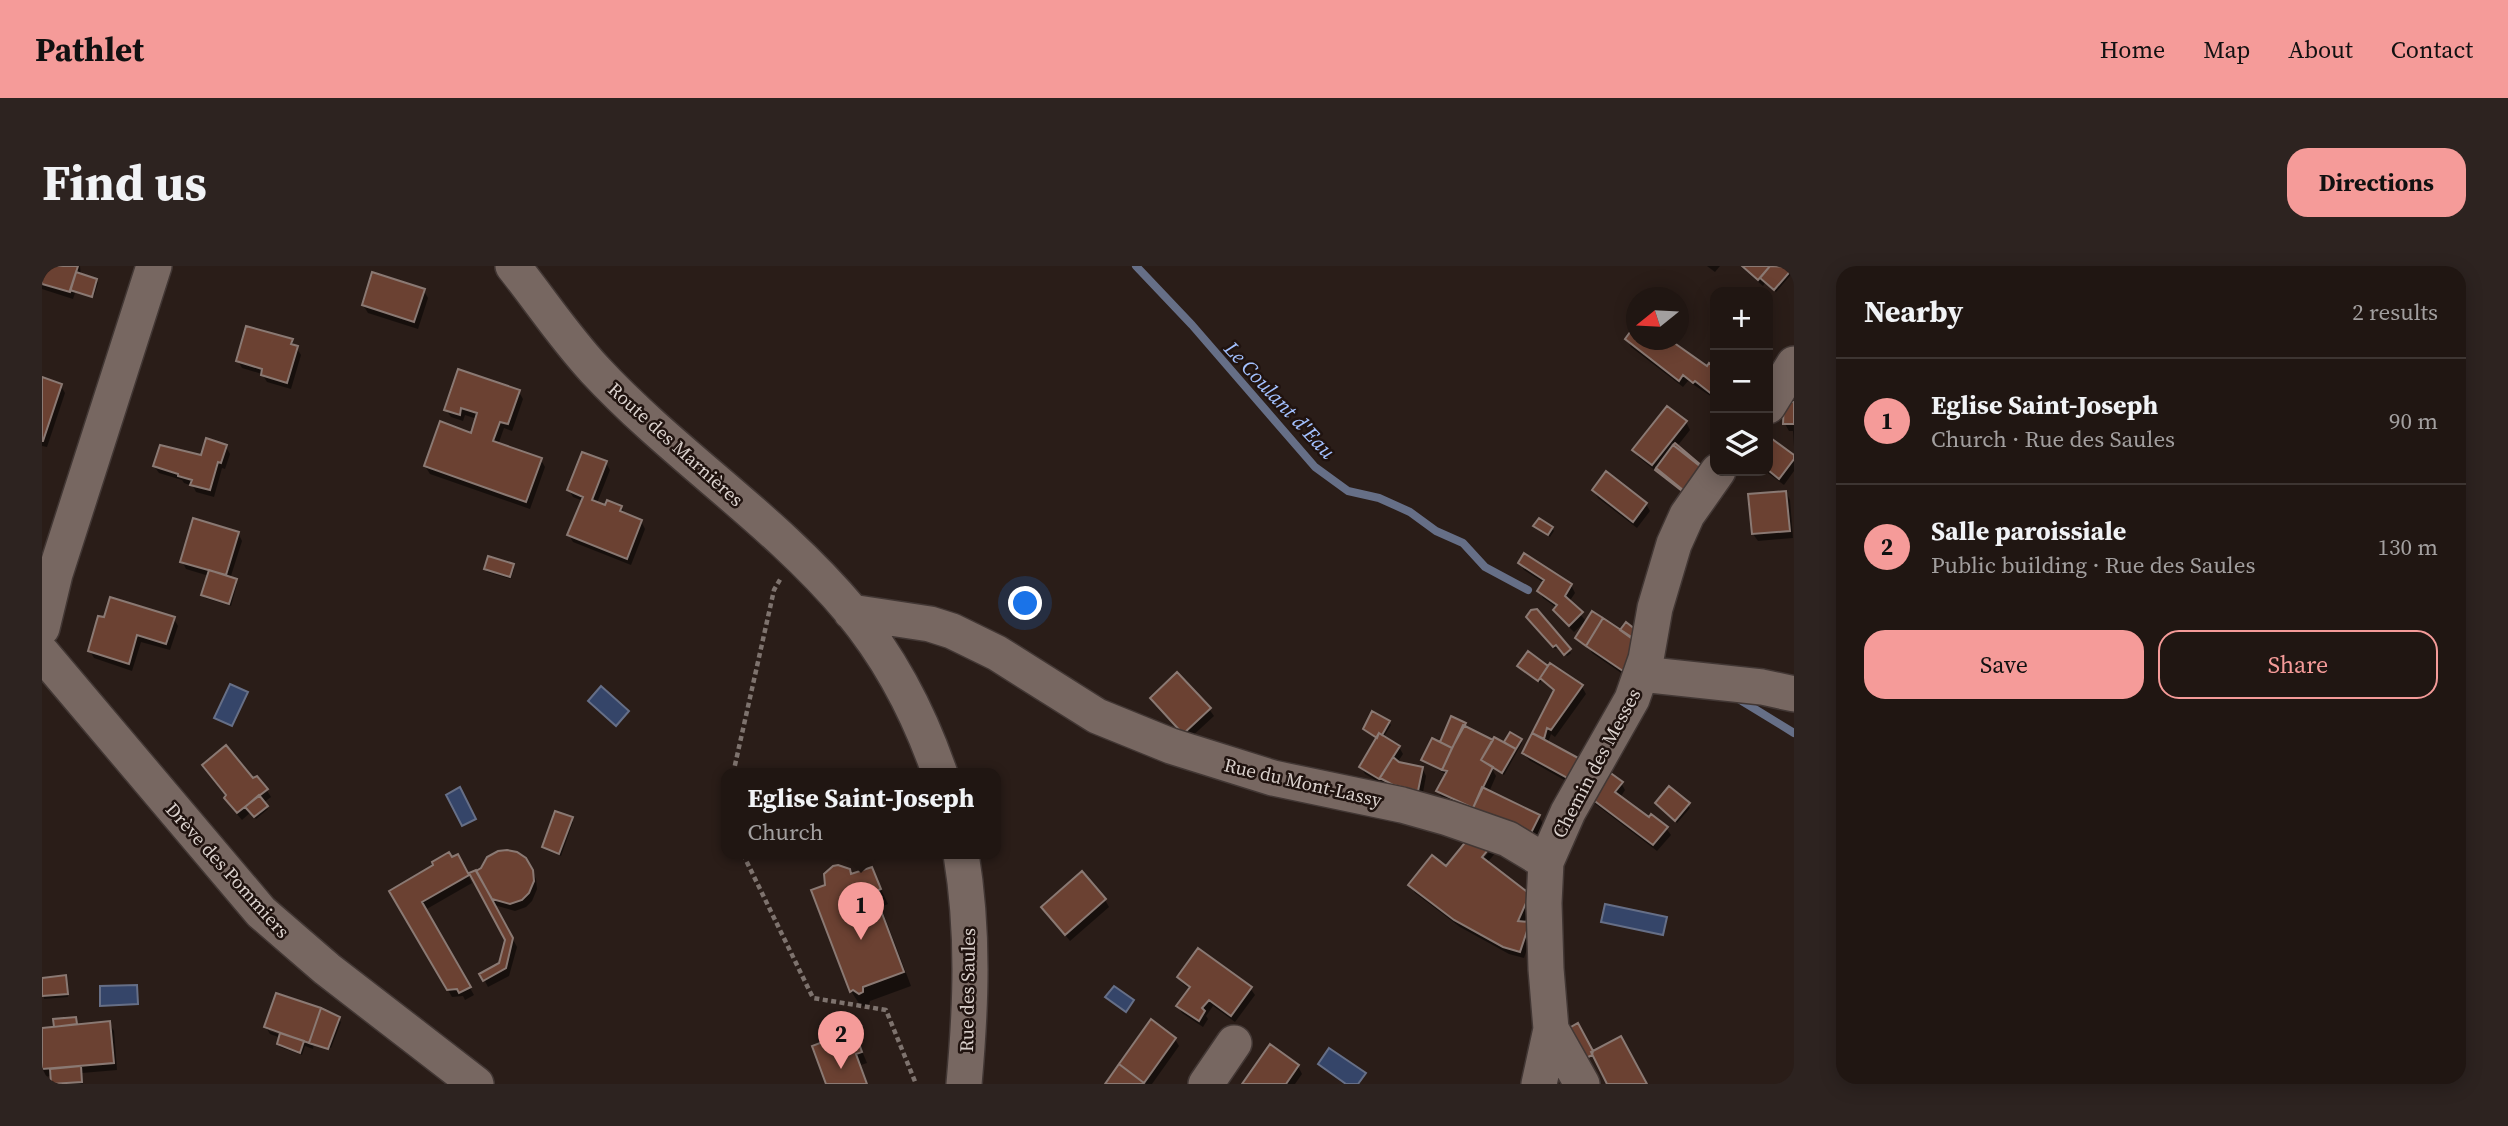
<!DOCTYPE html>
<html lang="en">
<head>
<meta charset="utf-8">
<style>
	:root { --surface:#201612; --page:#2d2320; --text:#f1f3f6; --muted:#a29f9f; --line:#3d3532; --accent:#f59b99 }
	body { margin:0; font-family:"Source Serif 4",serif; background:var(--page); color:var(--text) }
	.controls { position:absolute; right:21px; top:21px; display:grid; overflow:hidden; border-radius:14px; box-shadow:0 4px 18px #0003 }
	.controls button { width:63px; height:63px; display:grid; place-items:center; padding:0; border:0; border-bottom:2px solid var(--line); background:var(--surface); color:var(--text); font:35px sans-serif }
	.compass { position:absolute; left:1584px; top:21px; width:63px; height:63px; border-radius:50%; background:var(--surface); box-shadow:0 4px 18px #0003; rotate:252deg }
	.you { position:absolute; left:984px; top:338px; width:24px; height:24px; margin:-18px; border:5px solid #fff; border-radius:50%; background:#1a73e8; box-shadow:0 0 0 10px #1a73e833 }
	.badge { display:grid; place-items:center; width:46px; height:46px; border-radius:50%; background:var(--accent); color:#111; font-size:23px; font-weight:700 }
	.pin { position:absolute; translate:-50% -58px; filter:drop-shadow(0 2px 4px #0008) }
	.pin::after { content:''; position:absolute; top:37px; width:24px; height:21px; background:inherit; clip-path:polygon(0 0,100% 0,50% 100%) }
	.popup { position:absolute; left:679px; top:502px; width:280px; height:91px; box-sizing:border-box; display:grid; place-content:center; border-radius:14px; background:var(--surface); filter:drop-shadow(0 2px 5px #0005); font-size:23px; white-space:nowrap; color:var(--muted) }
	.popup b { font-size:26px; color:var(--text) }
	.popup::after { content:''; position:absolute; left:50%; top:100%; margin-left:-14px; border:14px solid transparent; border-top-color:var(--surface) }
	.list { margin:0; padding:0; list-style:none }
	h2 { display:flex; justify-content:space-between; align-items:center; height:91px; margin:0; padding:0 28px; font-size:30px }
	h2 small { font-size:23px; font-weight:400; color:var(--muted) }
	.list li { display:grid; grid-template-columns:46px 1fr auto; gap:21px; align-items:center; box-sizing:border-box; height:126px; padding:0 28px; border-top:2px solid var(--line) }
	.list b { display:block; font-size:26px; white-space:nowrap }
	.list p { margin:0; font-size:23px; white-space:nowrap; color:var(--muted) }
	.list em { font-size:23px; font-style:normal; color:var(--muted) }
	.actions { display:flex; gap:14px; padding:21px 28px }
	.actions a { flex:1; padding:16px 0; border:2px solid var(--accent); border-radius:21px; text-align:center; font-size:24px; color:var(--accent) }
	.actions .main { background:var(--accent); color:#111 }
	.icon { flex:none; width:38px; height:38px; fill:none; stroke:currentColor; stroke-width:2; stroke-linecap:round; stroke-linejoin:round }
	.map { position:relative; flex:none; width:1752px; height:818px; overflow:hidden; border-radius:21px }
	header { display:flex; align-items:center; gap:42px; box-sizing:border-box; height:98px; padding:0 35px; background:var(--accent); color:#111 }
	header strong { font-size:33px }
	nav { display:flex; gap:38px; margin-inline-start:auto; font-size:24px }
	.intro { display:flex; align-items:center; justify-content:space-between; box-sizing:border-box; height:168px; padding:0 42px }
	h1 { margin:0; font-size:49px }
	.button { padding:18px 32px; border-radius:21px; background:var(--accent); color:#111; font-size:24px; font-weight:700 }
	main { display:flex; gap:42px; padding:0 42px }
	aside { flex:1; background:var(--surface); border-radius:21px; box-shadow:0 4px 18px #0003 }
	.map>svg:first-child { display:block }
	.water { fill:#354569; stroke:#666f87; stroke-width:2 }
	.shadow { fill:#0007; fill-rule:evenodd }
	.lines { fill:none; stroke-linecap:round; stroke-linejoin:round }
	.stream { stroke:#666f87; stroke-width:8 }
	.building { fill:#6b4132; stroke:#8a7973; stroke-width:2 }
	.minor-casing { stroke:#423734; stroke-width:38 }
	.path { stroke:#7e736e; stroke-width:4.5; stroke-dasharray:5 3.5; stroke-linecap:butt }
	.minor { stroke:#776761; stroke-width:35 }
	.labels { text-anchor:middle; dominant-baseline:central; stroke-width:5; stroke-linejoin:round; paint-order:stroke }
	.street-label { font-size:19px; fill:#dad1cd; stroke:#20130f }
	.water-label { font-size:21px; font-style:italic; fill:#a3c1ff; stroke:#20130f }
</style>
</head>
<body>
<header>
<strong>Pathlet</strong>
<nav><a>Home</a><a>Map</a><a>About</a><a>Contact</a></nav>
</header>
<div class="intro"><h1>Find us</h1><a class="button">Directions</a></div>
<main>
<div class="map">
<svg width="1752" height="818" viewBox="0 0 1752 818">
	<rect width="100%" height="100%" fill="#2a1d18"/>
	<path class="water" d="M188,418L206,426L190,460L172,452Z
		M559,420L587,445L574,460L546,435Z
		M418,521L434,553L420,560L404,529Z
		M1563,638L1625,651L1621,669L1559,656Z
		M95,719L96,738L58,740V720Z
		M1072,720L1092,734L1084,746L1063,731Z
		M1287,782L1324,807L1316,818H1304L1276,798Z"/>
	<path class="shadow" d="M0,0H38L39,10L54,14L56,17L52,30L34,24L31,33L0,23Z
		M1665,0H1678L1673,6Z
		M1698,0H1748L1752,5L1734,26L1723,17L1721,20Z
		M382,25L386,32L376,63L326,47L321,39Z
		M1594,61V74H1625L1665,103L1667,100L1673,104V133L1646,115L1641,121L1589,81L1585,73Z
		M250,75L259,89L249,123L225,116L220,108L200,102L196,95Z
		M0,113L19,120L23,127L5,181L0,180Z
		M477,126L481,133L470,165L462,162L456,179L499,194L503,201L488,243L388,208L383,200L430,169L435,153L423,149L421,155L409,151L404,144Z
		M1752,138V181L1751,165H1747L1743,158Z
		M1644,156L1648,164L1633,183L1646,230L1620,210L1616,203L1615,206L1596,191L1592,184Z
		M1727,173L1752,191V205L1742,219L1723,205L1719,210L1712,205H1726Z
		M184,181L188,188L183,203L180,202L172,231L154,226L151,220L142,217L140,214L117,207L112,200L160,192Z
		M564,197L568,204L555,237L564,241H579L584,249L599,255L603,263L589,299L531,276L527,269L541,235L531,231L527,224Z
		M1552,225L1604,238L1608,245L1595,262L1556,232Z
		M1744,226L1748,234L1751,272L1716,275L1711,268Z
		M1494,260L1510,262L1512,265L1508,271Z
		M196,267L200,275L188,313L195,318L189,340L163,332L161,329L167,310L144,303L140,295Z
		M1478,297L1529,319L1533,327L1527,336L1544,355L1532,366L1517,351L1513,344L1515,342L1501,332L1497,325L1502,317L1482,304Z
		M471,300L472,303L469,313L445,306L444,303Z
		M132,353L136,360L128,384L99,376L90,405L52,392L48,385Z
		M1488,355L1527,384L1529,387L1525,390L1517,381L1513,383Z
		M1579,366L1585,411L1550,387L1547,381L1535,372Z
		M1477,400L1505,401L1540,421L1544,428L1513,471L1509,468L1506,477L1531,519L1487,494L1482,487L1513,427L1500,413L1498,417Z
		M1110,433L1167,443L1172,450L1146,474Z
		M1410,453L1452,476L1463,478L1469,468L1479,474L1480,477L1462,509L1449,501L1454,510L1447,526L1497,550L1501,558L1492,576L1400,532L1396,525L1405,509L1381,494L1399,478Z
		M1347,456L1349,459L1341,472L1357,481L1361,488L1355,497L1380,502L1384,510L1380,532L1352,525L1323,508L1319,501L1336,473L1323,463Z
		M162,499L210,514L224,523L229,531L221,537L226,543L214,553L209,546L200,554L188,540L184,532L185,530Z
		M1579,517L1583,524L1578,532L1607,553L1624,562L1629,569L1615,585L1552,537L1548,530Z
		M1615,537L1646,539L1648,542L1635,557Z
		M529,553L531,556L519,590L504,584L502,581Z
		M1431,570L1451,578L1455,585L1445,597L1487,629L1491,636L1482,657L1487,658L1491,665L1482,692L1467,688L1418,661L1373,627L1368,619L1390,591L1404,603ZM1447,580H1452L1436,599L1433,596Z
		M415,590L430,617L383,644L432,729L423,734L421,730L410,731L350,625Z
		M483,593L494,613L495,623L490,635L484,641L473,645L452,639L475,681L467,710L446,721L440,709L459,698L465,673L430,608Z
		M829,603L846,638L839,641L869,720L828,735L826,742L818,739L809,725L810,610Z
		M1063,634L1067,641L1028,675L1001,641Z
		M23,711L26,731L2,733L0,713Z
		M1137,711L1208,722L1213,729L1193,756L1171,740L1164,750L1166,753L1161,761L1140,747L1136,740L1148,723L1141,718Z
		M33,753L36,760L67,757L72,765L75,804L40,807L41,818H11L10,810L0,811V763L14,762Z
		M297,753L299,756L289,782L272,777L271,783L263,780L260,789L238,781L237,778L239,772L228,768L224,761ZM227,761L255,771L254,774L227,765Z
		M812,766L825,797L819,799L826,818H786Z
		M1133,773L1137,780L1110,818H1066Z
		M1256,800L1260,808L1253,818H1202Z"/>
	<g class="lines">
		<path class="stream" d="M1094,0L1150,59L1273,201L1306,225L1337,232L1368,246L1394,265L1421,277L1443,301L1486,324
			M1695,432L1752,467"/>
	</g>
	<path class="building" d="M0,0H36L28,26L0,18Z
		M1700,0H1728L1716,14Z
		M1728,0L1752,1L1732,24L1718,12Z
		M34,6L55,13L50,31L28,24Z
		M330,6L383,23L372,56L320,39Z
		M1594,58V74H1628L1665,100L1667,97L1673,102L1671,129L1653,115L1651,117L1641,109L1637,115L1583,73Z
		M204,60L251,73L249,78L256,80L245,117L219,109L220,103L194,95Z
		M416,103L478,124L466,158L458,156L451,175L500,192L484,236L382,200L398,155L429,167L435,147L419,142L418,149L402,144Z
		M0,111L20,118L1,175H0Z
		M1742,136H1752V158H1741Z
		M1625,140L1645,155L1610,199L1590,184Z
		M1726,170L1752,189V193L1737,213L1726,204Z
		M164,172L185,179L179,197L176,196L168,224L148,219L150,214L136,210V208L111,200L118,179L159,189Z
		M1633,177L1660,200L1631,179Z
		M1631,179L1659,201L1641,224L1614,202Z
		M540,186L565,195L550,234L563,239L565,234L580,240L578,245L600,254L585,293L525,269L541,231L525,224Z
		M1614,202L1641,224L1640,225L1613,204Z
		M1564,205L1605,237L1591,256L1550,224Z
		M1744,225L1748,265L1710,268L1706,228Z
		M151,252L197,266L184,309L138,296Z
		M1497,252L1511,261L1506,269L1491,260Z
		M1482,287L1530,318L1523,330L1541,346L1527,360L1511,344L1515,339L1495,325L1502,314L1476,297Z
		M446,290L472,298L468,311L442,303Z
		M167,304L195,313L187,338L159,329Z
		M68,331L133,351L124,378L95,369L87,398L46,385L56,350L62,351Z
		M1495,343L1529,383L1522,389L1514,379L1511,381L1484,351L1489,344Z
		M1550,345L1561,352L1544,380L1533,372Z
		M1561,352L1594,374L1581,405L1544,380Z
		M1584,356L1594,364L1592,374L1578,364Z
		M1486,385L1506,400L1496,415L1475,400Z
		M1508,397L1541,419L1509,464L1505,462L1502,473L1490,467L1512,424L1498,412Z
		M1135,406L1169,442L1141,468L1108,432Z
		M1330,445L1348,455L1340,469L1337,467L1335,472L1321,463Z
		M1409,450L1424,457L1410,482L1398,476Z
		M1421,459L1451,474L1439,494L1451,501L1431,542L1394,525L1405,505L1400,504Z
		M1468,466L1480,473L1474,483L1462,476Z
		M1337,467L1358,480L1337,513L1317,501Z
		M1490,467L1538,493L1527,513L1480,487Z
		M1452,471L1474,483L1460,507L1439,494Z
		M1390,472L1410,482L1400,504L1379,494Z
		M184,479L211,512L215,510L226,523L195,547L182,532L184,529L160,499Z
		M1351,491L1357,496L1381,501L1376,525L1351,519L1338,512Z
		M1563,503L1581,516L1573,526L1607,551L1609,548L1626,561L1611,579L1546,530Z
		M1627,520L1648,537L1633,555L1613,537Z
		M1440,521L1498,549L1488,569L1431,542Z
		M217,529L226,540L212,551L203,541Z
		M513,545L531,551L517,588L500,581Z
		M1430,568L1452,577L1440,591L1488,628L1476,655L1488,656L1478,686L1461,681L1412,654L1366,619L1390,589L1404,600Z
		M465,584L475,586L484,592L491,604L492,615L487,627L480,634L468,638L450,633L434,605L439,602L445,591L456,585Z
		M407,586L410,591L416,588L427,609L380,636L429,721L417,727L415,723L405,724L347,625L391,599L390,596Z
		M796,599L808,603L809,608L830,601L839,623L832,626L862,706L821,721V726L817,728L811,724L808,726L769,624L783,619L782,608L791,600Z
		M434,604L471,672L464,702L441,715L437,708L457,697L463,674L427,607Z
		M1040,605L1064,633L1023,669L999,641Z
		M1156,682L1210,721L1189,750L1167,734L1160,742L1163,745L1157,755L1134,740L1148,721L1135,711Z
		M24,709L26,728L0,730V712Z
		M234,727L279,742L267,777L222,761Z
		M279,742L298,751L286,783L267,777Z
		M34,751L35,758L12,761L11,753Z
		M1109,753L1134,772L1102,817L1077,798Z
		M68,755L72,797L0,803V762Z
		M1536,757L1551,785L1550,789L1537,796L1522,765Z
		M812,764L820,786L814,788L825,818H784L770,780Z
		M238,767L262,775L258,787L235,778Z
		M1579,770L1605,818H1565L1549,786Z
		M1228,778L1257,799L1244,818H1200Z
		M1077,798L1102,817L1101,818H1063Z
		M39,800L40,816L9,818L8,803Z"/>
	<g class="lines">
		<g class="minor-casing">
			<path id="minor" d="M471,0C498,34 523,72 553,104C633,190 734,255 809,345C848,392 878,450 898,508
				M1726,140L1752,98
				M809,346L888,358L910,365L955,387L1055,450L1129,480L1231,512L1360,539L1406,552L1466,573L1504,596
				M0,362L13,308L112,0
				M0,387L219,646L285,703L434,818
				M1599,408L1720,421L1752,428
				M919,588C932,666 929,740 922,818
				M1164,818L1192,777
				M1497,818L1509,763
				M1540,818L1509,763L1504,703L1502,637L1504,596L1526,546L1590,433L1604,393L1613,342L1632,278L1645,249L1676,205"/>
		</g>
		<path class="path" d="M691,508L732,324L739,312
			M684,539L682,549L684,553
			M701,588L771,732L844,744L874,818"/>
		<use href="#minor" class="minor"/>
	</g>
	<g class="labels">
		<g class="street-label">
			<text transform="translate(634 178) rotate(42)">Route des Marnières</text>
			<text transform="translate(1554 497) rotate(-62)">Chemin des Messes</text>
			<text transform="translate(1261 516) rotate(13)">Rue du Mont-Lassy</text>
			<text transform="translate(186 604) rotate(48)">Drève des Pommiers</text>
			<text transform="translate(925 724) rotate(-89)">Rue des Saules</text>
		</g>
		<g class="water-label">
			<text transform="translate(1238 134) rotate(47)">Le Coulant d'Eau</text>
		</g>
	</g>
</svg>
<div class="controls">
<button>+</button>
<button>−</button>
<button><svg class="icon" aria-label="layers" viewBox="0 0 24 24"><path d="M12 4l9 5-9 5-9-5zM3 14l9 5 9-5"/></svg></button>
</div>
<svg class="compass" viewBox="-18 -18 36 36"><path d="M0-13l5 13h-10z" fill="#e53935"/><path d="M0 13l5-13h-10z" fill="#a29f9f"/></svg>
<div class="you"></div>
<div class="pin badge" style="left:819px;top:674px">1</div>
<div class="popup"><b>Eglise Saint-Joseph</b>Church</div>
<div class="pin badge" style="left:799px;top:803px">2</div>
</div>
<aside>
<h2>Nearby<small>2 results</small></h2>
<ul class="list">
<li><span class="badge">1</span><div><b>Eglise Saint-Joseph</b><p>Church · Rue des Saules</p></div><em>90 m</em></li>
<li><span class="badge">2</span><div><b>Salle paroissiale</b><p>Public building · Rue des Saules</p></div><em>130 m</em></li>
</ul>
<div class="actions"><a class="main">Save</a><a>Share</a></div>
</aside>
</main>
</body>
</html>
